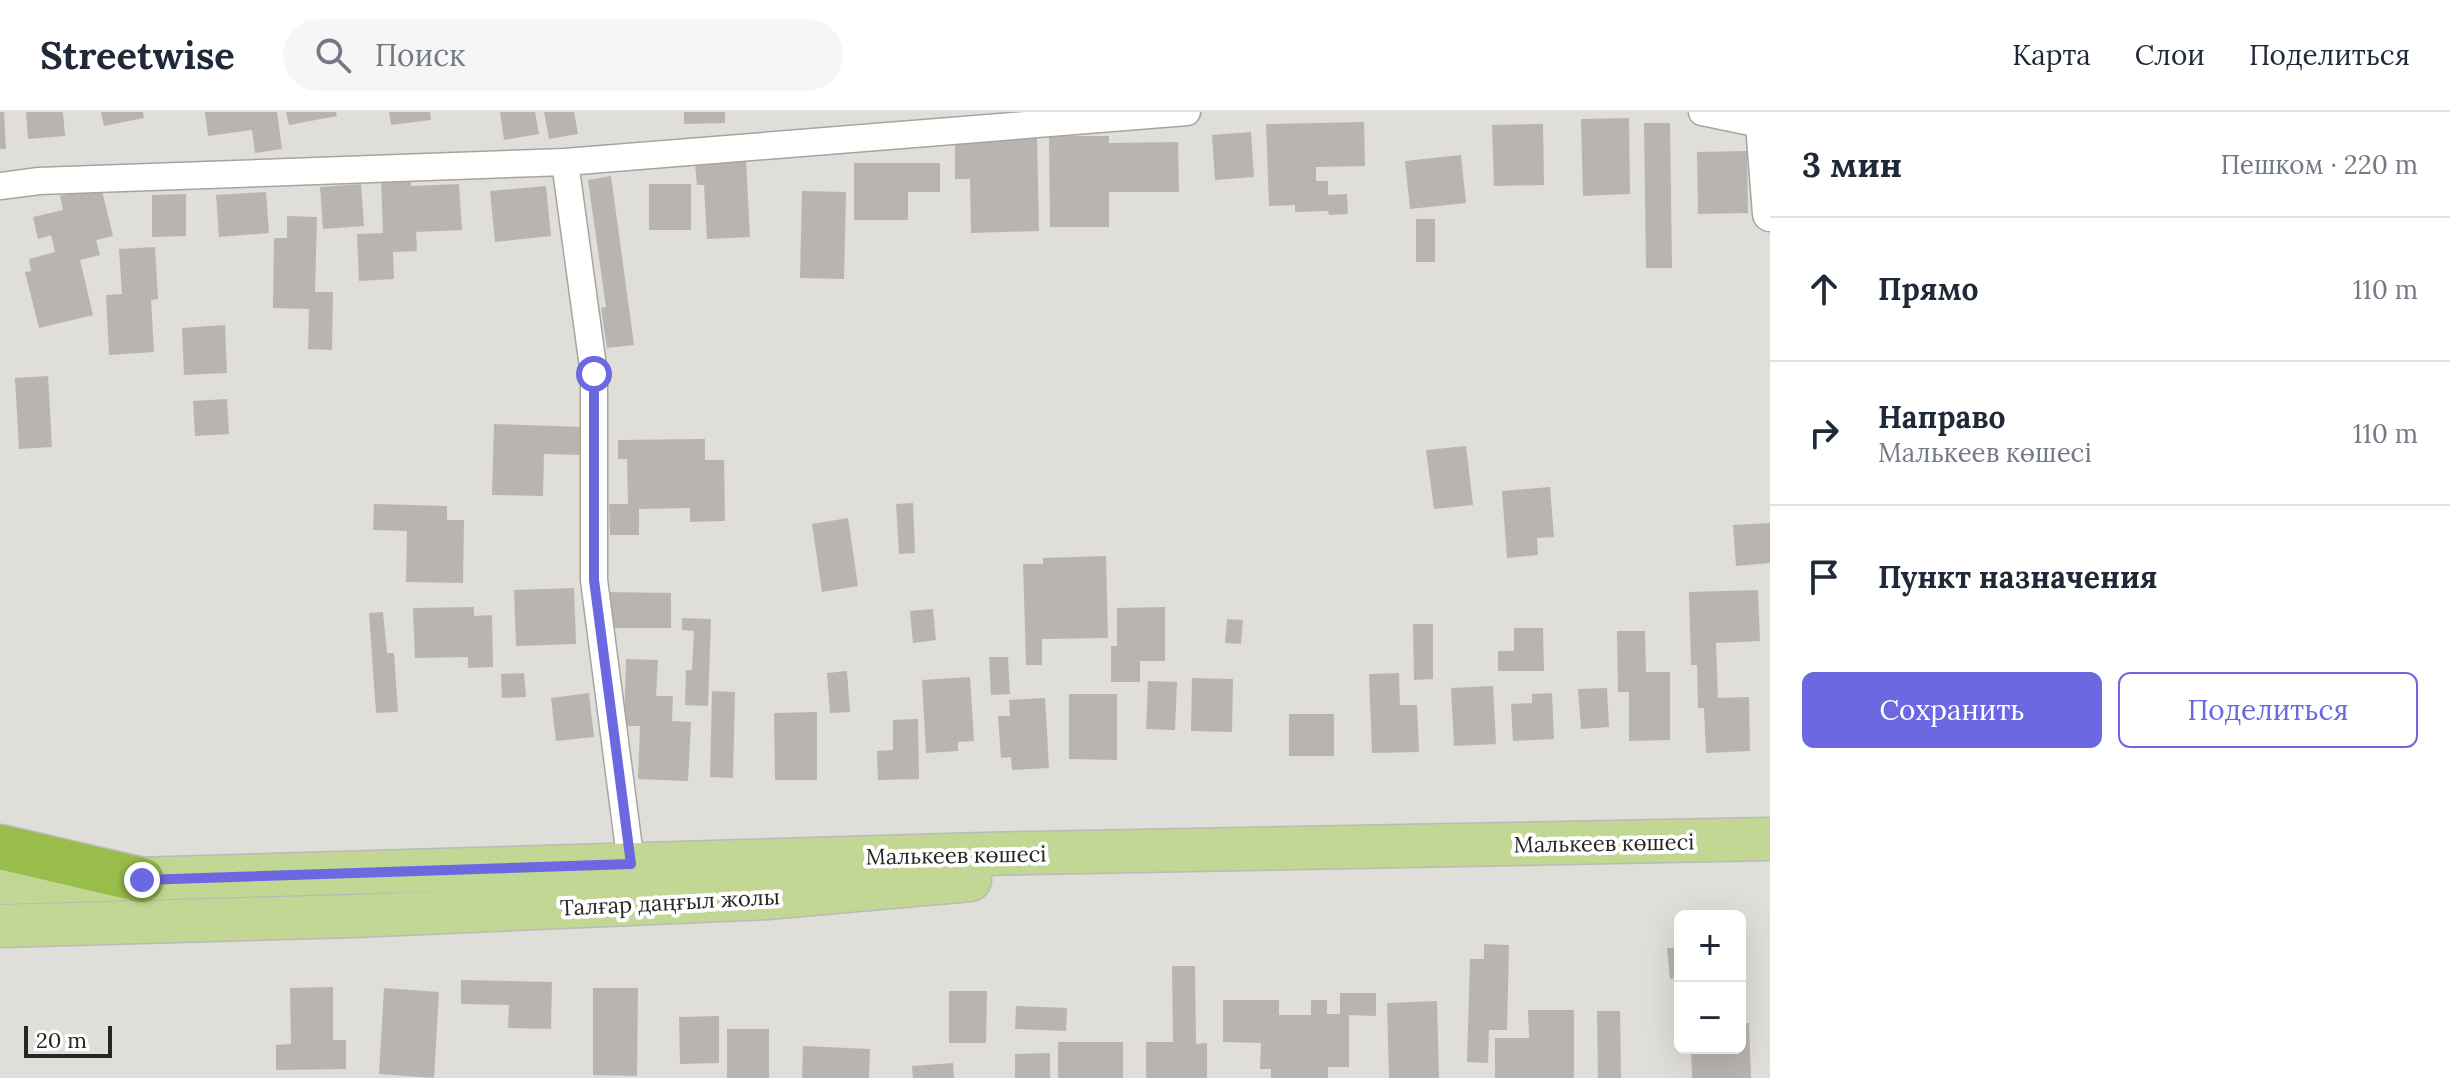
<!DOCTYPE html>
<html lang="ru">
<head>
<meta charset="utf-8">
<style>
	:root { --surface:#fff; --page:#f6f6f7; --text:#1f2937; --muted:#747a83; --line:#e0e1e3; --accent:#6b68e2 }
	body { margin:0; font-family:Lora,serif; background:var(--page); color:var(--text) }
	.controls { position:absolute; right:24px; bottom:24px; display:grid; overflow:hidden; border-radius:12px; box-shadow:0 8px 32px #0002 }
	.controls button { width:72px; height:72px; display:grid; place-items:center; padding:0; border:0; border-bottom:2px solid var(--line); background:var(--surface); color:var(--text); font:40px sans-serif }
	.scale { position:absolute; left:24px; bottom:20px; width:88px; box-sizing:border-box; padding-left:8px; border:4px solid #272624; border-top:0; font-size:22px; line-height:28px; white-space:nowrap; color:#272624; -webkit-text-stroke:6px #fff; paint-order:stroke }
	.stop { position:absolute; width:24px; height:24px; margin:-18px; border:6px solid #6b68e2; border-radius:50%; background:#fff }
	.stop.end { background:#6b68e2; border-color:#fff; box-shadow:0 2px 8px #0008 }
	.list { margin:0; padding:0; list-style:none }
	h2 { display:flex; justify-content:space-between; align-items:center; height:104px; margin:0; padding:0 32px; font-size:34px }
	h2 small { font-size:26px; font-weight:400; color:var(--muted) }
	.list li { display:grid; grid-template-columns:52px 1fr auto; gap:24px; align-items:center; box-sizing:border-box; height:144px; padding:0 32px; border-top:2px solid var(--line) }
	.list b { display:block; font-size:30px; white-space:nowrap }
	.list p { margin:0; font-size:26px; white-space:nowrap; color:var(--muted) }
	.list em { font-size:26px; font-style:normal; color:var(--muted) }
	.actions { display:flex; gap:16px; padding:24px 32px }
	.actions a { flex:1; padding:18px 0; border:2px solid var(--accent); border-radius:12px; text-align:center; font-size:28px; color:var(--accent) }
	.actions .main { background:var(--accent); color:#fff }
	.icon { flex:none; width:44px; height:44px; fill:none; stroke:currentColor; stroke-width:2; stroke-linecap:round; stroke-linejoin:round }
	.map { position:relative; flex:none; width:1770px; height:966px; overflow:hidden }
	header { display:flex; align-items:center; gap:48px; box-sizing:border-box; height:112px; padding:0 40px; background:var(--surface); border-bottom:2px solid var(--line) }
	header strong { font-size:38px }
	nav { display:flex; gap:44px; margin-inline-start:auto; font-size:28px }
	.search { width:560px; height:72px; background:var(--page); display:flex; align-items:center; gap:20px; box-sizing:border-box; padding:0 28px; border-radius:44px; color:var(--muted); font-size:30px }
	main { display:flex }
	aside { flex:1; background:var(--surface) }
	.map>svg:first-child { display:block }
	.building { fill:#b9b4b0 }
	.lines { fill:none; stroke-linecap:round; stroke-linejoin:round }
	.minor-casing { stroke:#a6a49f; stroke-width:29 }
	.tertiary-casing { stroke:#a6a49f; stroke-width:37 }
	.primary-casing { stroke:#babab9; stroke-width:45 }
	.motorway-casing { stroke:#babab9; stroke-width:47 }
	.minor { stroke:#fff; stroke-width:26 }
	.tertiary { stroke:#fff; stroke-width:34 }
	.primary { stroke:#c2d793; stroke-width:42 }
	.motorway { stroke:#99bd4b; stroke-width:44 }
	.route { stroke:#6b68e2; stroke-width:10 }
	.labels { text-anchor:middle; dominant-baseline:central; stroke-width:8; stroke-linejoin:round; paint-order:stroke }
	.street-label { font-size:22px; fill:#272624; stroke:#fff }
</style>
</head>
<body>
<header>
<strong>Streetwise</strong>
<div class="search"><svg class="icon" aria-label="search" viewBox="0 0 24 24"><circle cx="10" cy="10" r="6"/><path d="M15 15l6 6"/></svg>Поиск</div>
<nav><a>Карта</a><a>Слои</a><a>Поделиться</a></nav>
</header>
<main>
<div class="map">
<svg width="1770" height="966" viewBox="0 0 1770 966">
	<rect width="100%" height="100%" fill="#e0ded9"/>
	<path class="building" d="M0,0H4L6,37H0Z
		M26,0H63L65,24L28,27Z
		M101,0H143L144,6L104,14Z
		M205,0H277L282,37L255,41L252,18L208,24Z
		M286,0H336L337,4L289,13Z
		M389,0H430L431,8L391,13Z
		M500,0H535L539,22L504,28Z
		M544,0H574L578,22L549,27Z
		M684,0H725V11L684,12Z
		M1629,6L1630,82L1583,84L1581,7Z
		M1364,10L1365,54L1316,55V69H1328V83L1347,82L1348,102L1329,103L1328,99L1295,100V93L1269,94L1266,12Z
		M1644,11H1670L1672,156H1646Z
		M1543,12L1544,73L1494,74L1492,13Z
		M1251,20L1254,65L1215,68L1212,23Z
		M1049,24H1109V31L1178,30L1179,80H1109V115H1050Z
		M1037,25L1039,119L971,121L970,67H955V27Z
		M1747,39L1748,101L1698,102L1697,40Z
		M1461,43L1466,91L1410,97L1405,49Z
		M746,49L750,125L707,127L704,73H697L695,52Z
		M854,51H940V80H908V108H854Z
		M611,64L634,233L607,236L601,196L606,195L588,68Z
		M411,66V74L459,72L462,118L416,120L417,139L393,140L394,167L359,169L357,122L383,121L381,67Z
		M361,72L364,114L323,117L320,75Z
		M649,72H691V118H649Z
		M101,74L113,124L96,128L100,143L80,148L93,203L39,216L25,160L31,159L29,147L55,140L51,123L38,127L33,105L63,98L60,84Z
		M546,74L551,124L495,130L490,79Z
		M802,79L846,80L844,167L800,166Z
		M266,80L269,121L219,125L216,83Z
		M186,82V124L152,125V83Z
		M287,104L317,105L315,180H333L332,238L308,237L309,197L273,196L274,126H287Z
		M1416,107H1435V150H1416Z
		M155,135L158,187L151,188L154,240L109,243L106,183L122,182L119,137Z
		M225,213L227,261L184,263L182,216Z
		M48,264L52,335L19,337L15,266Z
		M227,287L229,322L195,324L193,289Z
		M494,312L585,315L584,343L544,342L543,384L492,383Z
		M705,327V348H724L725,409L690,410V396L639,397V423H610L609,392H628L627,347H618V328Z
		M1466,334L1473,393L1434,397L1426,338Z
		M1550,375L1554,425L1537,426L1538,443L1507,446L1502,379Z
		M913,391L915,441L899,442L896,392Z
		M374,392L447,394V408H464L463,471L406,470L407,419L373,418Z
		M848,406L858,474L822,480L812,412Z
		M1770,411V451L1736,454L1733,413Z
		M1106,444L1108,526L1042,527V553H1026L1023,452H1043V446Z
		M574,476L576,532L516,534L514,478Z
		M1758,478L1760,529L1716,531L1718,586L1749,585L1750,639L1706,641L1704,596H1698L1697,553H1691L1689,480Z
		M607,480L671,481V516H607Z
		M474,495V504L492,503L493,555L468,556V545L415,546L413,496Z
		M1165,495V549H1140V570H1111V534H1117V496Z
		M933,497L936,528L913,531L910,499Z
		M383,500L387,541H394L398,600L376,601L369,501Z
		M682,506L711,507L708,594L685,593L686,558H692L694,519L682,518Z
		M1227,507L1243,508L1241,532L1225,531Z
		M1413,512H1433V567L1414,568Z
		M1514,516H1543L1544,559H1498V539H1514Z
		M1617,519H1645L1646,560H1670V628L1629,629V580H1618Z
		M989,545H1008L1010,582L991,583Z
		M626,547L658,548L656,584H673L672,609L691,610L688,669L638,667L640,614H624Z
		M847,559L850,600L830,601L827,561Z
		M524,561L526,585L502,586L501,562Z
		M1399,561L1400,593H1417L1419,640L1372,641L1369,562Z
		M970,565L974,629L958,630V639L926,641L922,568Z
		M1192,566L1233,567L1232,620L1191,619Z
		M1148,569L1177,570L1175,618L1146,617Z
		M1493,574L1496,632L1454,634L1451,576Z
		M1607,576L1609,615L1581,617L1578,577Z
		M712,579L735,580L733,666L710,665Z
		M589,581L594,625L556,629L551,586Z
		M1552,581L1554,627L1513,629L1511,592L1532,591V582Z
		M1069,582H1117V648L1069,647Z
		M1045,586L1049,656L1012,658L1011,645L1001,646L998,604H1010L1009,588Z
		M817,600V668H775L774,601Z
		M1289,602H1334V644H1289Z
		M918,607L919,667L878,668L877,639L893,638V608Z
		M1484,832L1509,833L1507,918H1489L1488,951L1467,950L1470,847H1484Z
		M1680,835V866L1670,867L1667,836Z
		M1172,854H1195L1196,932L1207,931V966H1146V930H1173Z
		M461,868L552,870L551,917L508,916L509,893L461,892Z
		M333,875V928H346V957L276,958V933L291,932L290,876Z
		M384,876L439,880L434,966L379,962Z
		M593,876H638L637,964L593,963Z
		M949,879H987L986,931H949Z
		M1340,881H1376V904L1349,903V955H1328V966H1271V957H1260L1261,931L1223,930V888H1279V903H1311V888H1327V902H1340Z
		M1437,889L1439,966H1389L1387,891Z
		M1016,894L1067,896L1066,919L1015,917Z
		M1528,898H1574V966H1495V926H1529Z
		M1597,899H1620L1621,966H1598Z
		M719,904V951L680,952L679,905Z
		M1740,911H1749L1751,966H1692L1691,936H1740Z
		M727,917H769V966H727Z
		M1058,930H1123V966H1058Z
		M803,934L870,937L869,966H802Z
		M1050,941V966H1015V942Z
		M953,951L954,966H913L912,954Z"/>
	<g class="lines">
		<g class="minor-casing">
			<path id="minor" d="M1702,0L1770,14
				M565,50L594,262V468L631,752
				M0,74L39,69L565,50L1187,0"/>
		</g>
		<g class="tertiary-casing">
			<path id="tertiary" d="M1762,0L1770,102"/>
		</g>
		<g class="primary-casing">
			<path id="primary" d="M0,771L983,742L1770,727
				M0,814L354,804L767,786L970,768"/>
		</g>
		<g class="motorway-casing">
			<path id="motorway" d="M0,735L142,768"/>
		</g>
		<use href="#minor" class="minor"/>
		<use href="#tertiary" class="tertiary"/>
		<use href="#primary" class="primary"/>
		<use href="#motorway" class="motorway"/>
	</g>
	<g class="lines">
		<path class="route" d="M142,768L631,752L594,468V262"/>
	</g>
	<g class="labels">
		<g class="street-label">
			<text transform="translate(1604 731) rotate(-1)">Малькеев көшесі</text>
			<text transform="translate(956 743) rotate(-1)">Малькеев көшесі</text>
			<text transform="translate(670 790) rotate(-3)">Талғар даңғыл жолы</text>
		</g>
	</g>
</svg>
<div class="controls">
<button>+</button>
<button>−</button>
</div>
<div class="scale">20 m</div>
<div class="stop" style="left:594px;top:262px"></div>
<div class="stop end" style="left:142px;top:768px"></div>
</div>
<aside>
<h2>3 мин<small>Пешком · 220 m</small></h2>
<ul class="list">
<li><svg class="icon" aria-label="ahead" viewBox="0 0 24 24"><path d="M12 20V5M6 11l6-6 6 6"/></svg><div><b>Прямо</b></div><em>110 m</em></li>
<li><svg class="icon" aria-label="right" viewBox="0 0 24 24"><path d="M7 20v-9h11M14 6l5 5-5 5"/></svg><div><b>Направо</b><p>Малькеев көшесі</p></div><em>110 m</em></li>
<li><svg class="icon" aria-label="arrive" viewBox="0 0 24 24"><path d="M6 21V4h12l-3 4 3 4H6"/></svg><div><b>Пункт назначения</b></div></li>
</ul>
<div class="actions"><a class="main">Сохранить</a><a>Поделиться</a></div>
</aside>
</main>
</body>
</html>
